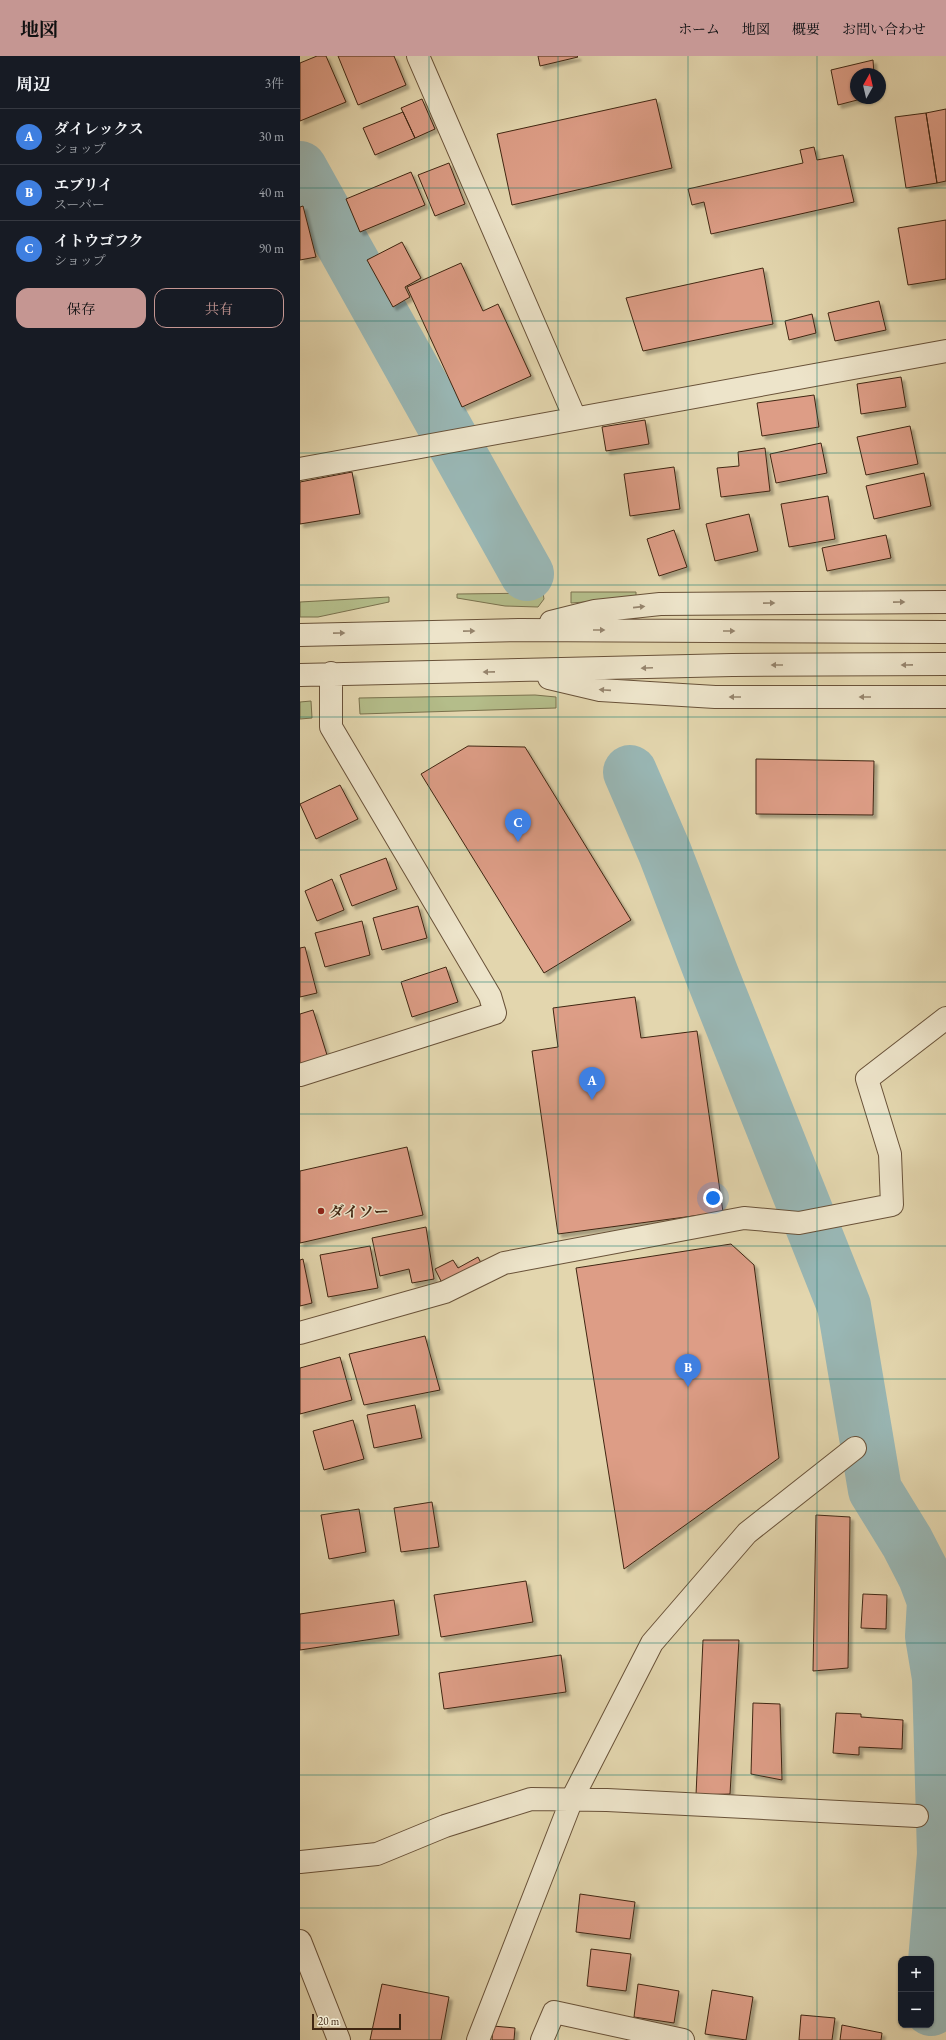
<!DOCTYPE html>
<html lang="ja">
<head>
<meta charset="utf-8">
<style>
	:root { --surface:#171b24; --page:#242831; --text:#f1f3f6; --muted:#9ea1a6; --line:#363941; --accent:#c59692 }
	body { margin:0; font-family:"EB Garamond","Noto Serif JP",serif; background:var(--page); color:var(--text) }
	.controls { position:absolute; right:12px; bottom:12px; display:grid; overflow:hidden; border-radius:8px; box-shadow:0 1px 3px #0004 }
	.controls button { width:36px; height:36px; display:grid; place-items:center; padding:0; border:0; border-bottom:1px solid var(--line); background:var(--surface); color:var(--text); font:20px sans-serif }
	.compass { position:absolute; left:550px; top:12px; width:36px; height:36px; border-radius:50%; background:var(--surface); box-shadow:0 1px 3px #0004; rotate:8deg }
	.scale { position:absolute; left:12px; bottom:10px; width:89px; box-sizing:border-box; padding-left:4px; border:2px solid #402612; border-top:0; font-size:11px; line-height:14px; white-space:nowrap; color:#402612; -webkit-text-stroke:3px #ede4ca; paint-order:stroke }
	.you { position:absolute; left:413px; top:1142px; width:14px; height:14px; margin:-10px; border:3px solid #fff; border-radius:50%; background:#1a73e8; box-shadow:0 0 0 6px #1a73e833 }
	.badge { display:grid; place-items:center; width:26px; height:26px; border-radius:50%; background:var(--accent); color:#fff; font-size:13px; font-weight:700 }
	.pin { position:absolute; translate:-50% -33px; filter:drop-shadow(0 1px 2px #0008) }
	.pin::after { content:''; position:absolute; top:21px; width:14px; height:12px; background:inherit; clip-path:polygon(0 0,100% 0,50% 100%) }
	.list { margin:0; padding:0; list-style:none }
	h2 { display:flex; justify-content:space-between; align-items:center; height:52px; margin:0; padding:0 16px; font-size:17px }
	h2 small { font-size:13px; font-weight:400; color:var(--muted) }
	.list li { display:grid; grid-template-columns:26px 1fr auto; gap:12px; align-items:center; box-sizing:border-box; height:56px; padding:0 16px; border-top:1px solid var(--line) }
	.list b { display:block; font-size:15px; white-space:nowrap }
	.list p { margin:0; font-size:13px; white-space:nowrap; color:var(--muted) }
	.list em { font-size:13px; font-style:normal; color:var(--muted) }
	.actions { display:flex; gap:8px; padding:12px 16px }
	.actions a { flex:1; padding:9px 0; border:1px solid var(--accent); border-radius:12px; text-align:center; font-size:14px; color:var(--accent) }
	.actions .main { background:var(--accent); color:#111 }
	.map { position:relative; flex:none; width:646px; height:1984px; overflow:hidden }
	header { display:flex; align-items:center; gap:24px; box-sizing:border-box; height:56px; padding:0 20px; background:var(--accent); color:#111 }
	header strong { font-size:19px }
	nav { display:flex; gap:22px; margin-inline-start:auto; font-size:14px }
	main { display:flex }
	aside { flex:1; background:var(--surface) }
	.map>svg:first-child { display:block }
	.green { fill:#b4bd8a; stroke:#7a724e }
	.lines { fill:none; stroke-linecap:round; stroke-linejoin:round }
	.river { stroke:#99b7b5; stroke-width:54 }
	.building { fill:#dd9d86; stroke:#402612; filter:url(#shadow) }
	.minor-casing { stroke:#695239; stroke-width:24 }
	.minor { stroke:#ede4ca; stroke-width:22 }
	.oneway { fill:#96856e }
	.grid { fill:none; stroke:#0f766e; stroke-width:1; stroke-opacity:0.55 }
	.poi-dot { fill:#8f2418; stroke:#ede4ca; stroke-width:1.5 }
	.labels { text-anchor:middle; dominant-baseline:central; stroke-width:3; stroke-linejoin:round; paint-order:stroke }
	.poi-label { font-size:15px; font-weight:bold; fill:#402612; stroke:#ede4ca; text-anchor:start }
</style>
</head>
<body>
<header>
<strong>地図</strong>
<nav><a>ホーム</a><a>地図</a><a>概要</a><a>お問い合わせ</a></nav>
</header>
<main>
<aside>
<h2>周辺<small>3件</small></h2>
<ul class="list">
<li><span class="badge" style="background:#3f7fe0">A</span><div><b>ダイレックス</b><p>ショップ</p></div><em>30 m</em></li>
<li><span class="badge" style="background:#3f7fe0">B</span><div><b>エブリイ</b><p>スーパー</p></div><em>40 m</em></li>
<li><span class="badge" style="background:#3f7fe0">C</span><div><b>イトウゴフク</b><p>ショップ</p></div><em>90 m</em></li>
</ul>
<div class="actions"><a class="main">保存</a><a>共有</a></div>
</aside>
<div class="map">
<svg width="646" height="1984" viewBox="0 0 646 1984">
	<defs>
		<filter id="shadow"><feDropShadow dx="3.5" dy="3.5" stdDeviation="1" flood-color="#0004"/></filter>
	</defs>
	<rect width="100%" height="100%" fill="#e3d6ae"/>
	<filter id="stains"><feTurbulence type="fractalNoise" baseFrequency=".005" numOctaves="4"/><feColorMatrix values="0 0 0 0 .2 0 0 0 0 .09 0 0 0 0 .02 0 0 0 .5 -.17"/></filter>
	<radialGradient id="worn" r=".72"><stop offset=".6" stop-color="#630" stop-opacity="0"/><stop offset="1" stop-color="#630" stop-opacity=".3"/></radialGradient>
	<path class="green" d="M271,536H336V542L271,547Z
		M243,537L244,543L238,551L205,550L157,542V538Z
		M89,541V546L18,561H0V546Z
		M235,639L256,641V652L60,658L59,642Z
		M11,645L12,662L0,663V646Z"/>
	<g class="lines">
		<path class="river" d="M0,112L227,518
			M330,716L365,797L412,919L544,1250L575,1434L607,1486L625,1521L634,1545L632,1580L639,1622L644,1798L631,1953"/>
	</g>
	<path class="building" d="M17,0H26L46,46L0,65V7Z
		M38,0H94L106,29L58,49Z
		M238,0H277L278,1L240,10Z
		M573,4L574,18H556V42H565L538,49L531,14Z
		M122,43L135,73L115,82L101,52Z
		M356,43L372,112L212,149L197,78Z
		M646,53V125L637,127L626,57Z
		M103,56L115,82L75,99L63,72Z
		M626,57L637,127L606,132L595,61Z
		M514,91L517,104L543,99L554,146L411,178L404,146L392,149L388,133L503,107L500,94Z
		M149,107L165,148L135,160L118,119Z
		M111,116L125,149L60,176L46,143Z
		M3,150L16,201L0,204V151Z
		M646,164V223L608,229L598,172Z
		M102,186L121,222L105,231L110,241L93,251L67,204Z
		M161,207L183,255L198,248L231,320L162,351L107,231Z
		M463,212L473,268L343,295L326,242Z
		M579,245L586,274L535,285L528,257Z
		M512,258L516,277L489,284L485,265Z
		M601,321L606,351L561,358L557,328Z
		M514,339L519,371L462,380L457,347Z
		M345,364L349,388L306,395L302,371Z
		M610,370L618,408L566,419L557,381Z
		M521,387L527,417L476,427L470,398Z
		M465,392L470,435L421,441L417,412L439,410L438,396Z
		M374,411L380,453L330,460L324,418Z
		M52,416L60,458L0,468V426Z
		M624,417L631,450L574,463L566,430Z
		M528,440L535,483L489,491L481,448Z
		M449,458L458,495L415,505L406,468Z
		M374,474L387,511L359,520L347,483Z
		M586,479L591,502L527,515L522,492Z
		M168,690L225,691L331,864L244,917L121,718Z
		M456,703L574,705L573,759L456,758Z
		M40,729L58,763L16,783L0,748Z
		M86,802L97,833L52,850L40,819Z
		M32,823L44,854L17,865L5,835Z
		M118,850L127,882L82,894L73,862Z
		M62,865L70,899L25,911L15,877Z
		M5,891L17,937L0,941V892Z
		M146,911L158,946L112,961L101,926Z
		M335,941L341,982L397,975L423,1156L258,1178L232,995L258,991L253,952Z
		M13,954L27,999L0,1008V958Z
		M107,1091L123,1159L0,1187V1115Z
		M126,1171L134,1223L112,1227L109,1213L80,1220L72,1182Z
		M431,1188L454,1209L479,1402L324,1513L276,1212Z
		M70,1190L78,1232L28,1241L20,1199Z
		M178,1201L182,1209L143,1229L135,1213L153,1204L158,1212Z
		M3,1203L12,1247L0,1250V1204Z
		M125,1280L140,1334L64,1349L49,1298Z
		M40,1301L52,1344L0,1358V1312Z
		M115,1349L122,1382L74,1392L67,1359Z
		M53,1364L64,1403L24,1414L13,1375Z
		M132,1446L139,1491L101,1496L94,1452Z
		M59,1453L66,1496L29,1503L21,1459Z
		M516,1459L550,1461L548,1612L513,1615Z
		M226,1525L233,1566L141,1581L134,1539Z
		M563,1538L587,1539L586,1573L561,1572Z
		M94,1544L99,1579L0,1594V1558Z
		M403,1584H439L430,1738L396,1739Z
		M261,1599L266,1636L144,1653L139,1617Z
		M453,1647L480,1648L482,1724L451,1718Z
		M536,1657L561,1658V1661L603,1664L602,1693L559,1691V1699L533,1697Z
		M280,1838L335,1846L330,1883L276,1876Z
		M291,1893L331,1898L326,1935L287,1930Z
		M82,1928L149,1941L141,1984H70Z
		M338,1928L379,1935L374,1967L334,1961Z
		M412,1934L453,1941L446,1984L405,1978Z
		M501,1959L535,1962L532,1984H499Z
		M542,1969L582,1977L581,1984H540Z
		M193,1970L215,1972L214,1984H192Z"/>
	<g class="lines">
		<g class="minor-casing">
			<path id="minor" d="M118,0L275,362
				M0,413L646,295
				M251,566L295,555L360,548L646,546
				M0,579L219,574L646,576
				M0,619L432,609L646,608
				M249,622L300,634L415,641H646
				M0,1019L195,957L190,940L31,671V617
				M0,1277L145,1236L204,1207L444,1162L499,1167L592,1149L590,1098L567,1023L646,962
				M0,1806L77,1798L145,1770L231,1743L307,1744L617,1760
				M0,1885L39,1984
				M178,1984L272,1743L352,1587L447,1477L555,1392
				M242,1984L254,1956L383,1984"/>
		</g>
		<use href="#minor" class="minor"/>
	</g>
	<defs><path id="oneway-solid" d="M-6-.8H1V-3.2L6.5 0L1 3.2V.8H-6Z"/></defs>
	<g class="oneway">
		<use href="#oneway-solid" transform="translate(599 546) rotate(-1)"/>
		<use href="#oneway-solid" transform="translate(469 547) rotate(-1)"/>
		<use href="#oneway-solid" transform="translate(339 551) rotate(-6)"/>
		<use href="#oneway-solid" transform="translate(299 574)"/>
		<use href="#oneway-solid" transform="translate(169 575) rotate(-1)"/>
		<use href="#oneway-solid" transform="translate(429 575)"/>
		<use href="#oneway-solid" transform="translate(39 577) rotate(-1)"/>
		<use href="#oneway-solid" transform="translate(477 609) rotate(180)"/>
		<use href="#oneway-solid" transform="translate(607 609) rotate(179)"/>
		<use href="#oneway-solid" transform="translate(347 612) rotate(178)"/>
		<use href="#oneway-solid" transform="translate(189 616) rotate(179)"/>
		<use href="#oneway-solid" transform="translate(305 634) rotate(-176)"/>
		<use href="#oneway-solid" transform="translate(435 641) rotate(180)"/>
		<use href="#oneway-solid" transform="translate(565 641) rotate(180)"/>
	</g>
	<path class="grid" d="M129,0V1984M258,0V1984M388,0V1984M517,0V1984M0,132H646M0,265H646M0,397H646M0,529H646M0,661H646M0,794H646M0,926H646M0,1058H646M0,1190H646M0,1323H646M0,1455H646M0,1587H646M0,1719H646M0,1852H646"/>
	<circle class="poi-dot" cx="21" cy="1155" r="4"/>
	<g class="labels">
		<g class="poi-label">
			<text x="29" y="1155">ダイソー</text>
		</g>
	</g>
	<rect width="100%" height="100%" filter="url(#stains)"/>
	<rect width="100%" height="100%" fill="url(#worn)"/>
</svg>
<div class="controls">
<button>+</button>
<button>−</button>
</div>
<svg class="compass" viewBox="-18 -18 36 36"><path d="M0-13l5 13h-10z" fill="#e53935"/><path d="M0 13l5-13h-10z" fill="#9ea1a6"/></svg>
<div class="scale">20 m</div>
<div class="you"></div>
<div class="pin badge" style="left:292px;top:1044px;background:#3f7fe0">A</div>
<div class="pin badge" style="left:388px;top:1331px;background:#3f7fe0">B</div>
<div class="pin badge" style="left:218px;top:786px;background:#3f7fe0">C</div>
</div>
</main>
</body>
</html>
